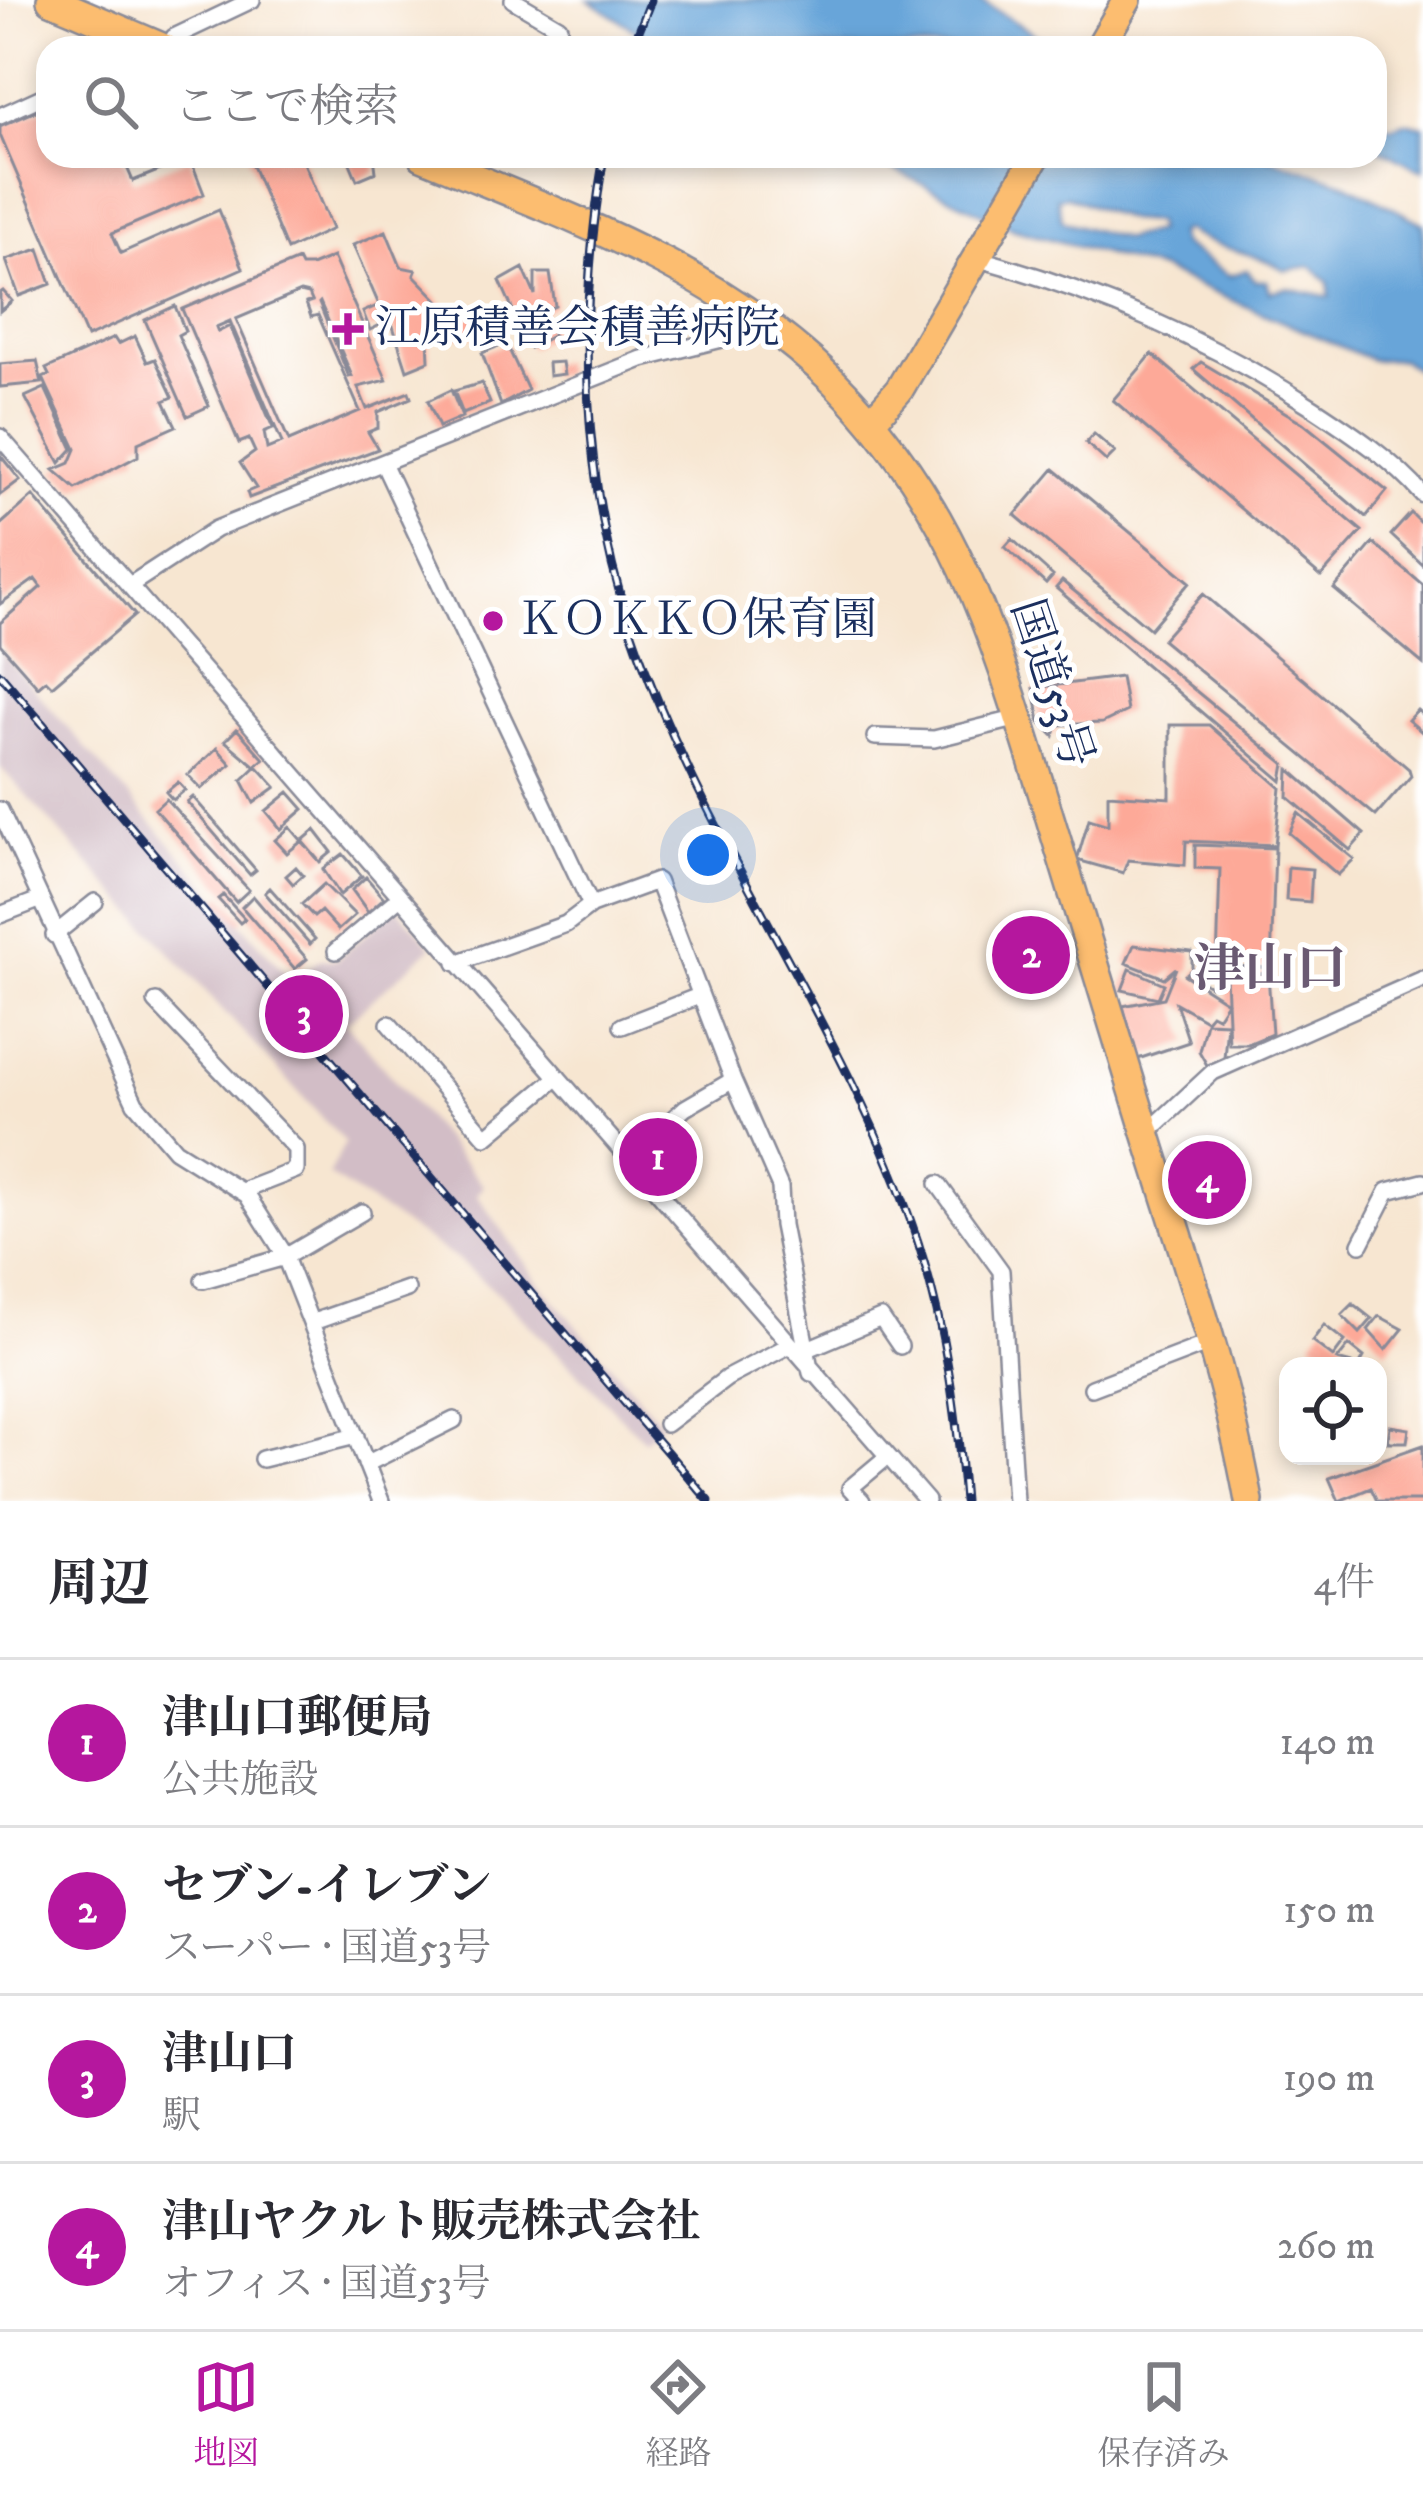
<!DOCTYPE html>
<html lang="ja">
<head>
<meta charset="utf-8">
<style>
	:root { --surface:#fff; --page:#f2f2f3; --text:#2b2b33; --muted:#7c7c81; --line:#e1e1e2; --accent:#b5179e }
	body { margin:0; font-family:"IM FELL DW Pica","Noto Serif JP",serif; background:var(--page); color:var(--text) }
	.controls { position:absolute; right:36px; bottom:36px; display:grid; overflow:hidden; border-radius:24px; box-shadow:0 6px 18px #0003 }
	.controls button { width:108px; height:108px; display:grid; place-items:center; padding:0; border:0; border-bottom:3px solid var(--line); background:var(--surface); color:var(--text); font:60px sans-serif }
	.you { position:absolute; left:708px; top:855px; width:42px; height:42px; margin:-30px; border:9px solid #fff; border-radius:50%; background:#1a73e8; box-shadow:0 0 0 18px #1a73e833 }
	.badge { display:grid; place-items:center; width:78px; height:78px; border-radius:50%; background:var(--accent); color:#fff; font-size:39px; font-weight:700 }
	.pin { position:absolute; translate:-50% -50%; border:6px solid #fff; box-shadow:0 3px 12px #0006 }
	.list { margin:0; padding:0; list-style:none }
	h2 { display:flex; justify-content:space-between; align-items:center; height:156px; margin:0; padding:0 48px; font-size:51px }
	h2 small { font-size:39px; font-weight:400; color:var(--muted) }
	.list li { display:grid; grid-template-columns:78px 1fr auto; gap:36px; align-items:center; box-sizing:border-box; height:168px; padding:0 48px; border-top:3px solid var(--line) }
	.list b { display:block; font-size:45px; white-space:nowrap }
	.list p { margin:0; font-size:39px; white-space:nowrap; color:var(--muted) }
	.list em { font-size:39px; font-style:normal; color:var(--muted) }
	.icon { flex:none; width:66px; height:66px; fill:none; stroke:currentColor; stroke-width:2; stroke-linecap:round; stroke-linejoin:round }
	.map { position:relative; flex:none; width:1423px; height:1501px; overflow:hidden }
	.search { position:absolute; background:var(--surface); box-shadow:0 6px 18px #0003; left:36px; right:36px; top:36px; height:132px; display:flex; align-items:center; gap:30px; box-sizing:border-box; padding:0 42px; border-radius:36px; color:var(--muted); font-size:45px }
	.sheet { height:828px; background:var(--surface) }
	nav { display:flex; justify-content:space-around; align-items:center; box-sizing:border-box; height:168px; border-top:3px solid var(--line); background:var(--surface); font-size:33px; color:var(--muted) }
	nav a { display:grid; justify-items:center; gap:6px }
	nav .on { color:var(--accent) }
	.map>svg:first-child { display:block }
	.industrial { fill:#d2bdc6 }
	.water { fill:#67a5d9; stroke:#416a9c; stroke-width:3; fill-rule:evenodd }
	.building { fill:#fda998; fill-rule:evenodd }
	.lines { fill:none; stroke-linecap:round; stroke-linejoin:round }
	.street-casing { stroke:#898a98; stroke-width:20 }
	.highway-casing { stroke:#898a98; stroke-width:32 }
	.street { stroke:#fff; stroke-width:15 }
	.highway { stroke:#fcbd6f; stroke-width:27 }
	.rail-casing { stroke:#1b2f5e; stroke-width:9 }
	.rail { stroke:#fff; stroke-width:4.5; stroke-dasharray:14; stroke-linecap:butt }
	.poi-dot { fill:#b5179e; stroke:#fff; stroke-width:4.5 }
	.labels { text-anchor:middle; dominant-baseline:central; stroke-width:10; stroke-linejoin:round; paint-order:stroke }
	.poi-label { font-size:45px; fill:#1b2f5e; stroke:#fff; text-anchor:start }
	.street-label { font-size:45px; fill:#1b2f5e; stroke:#fff }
	.quarter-label { font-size:51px; font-weight:bold; fill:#6a5a72; stroke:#fff }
</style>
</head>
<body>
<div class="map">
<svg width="1423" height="1501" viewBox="0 0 1423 1501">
	<rect width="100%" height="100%" fill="#fff"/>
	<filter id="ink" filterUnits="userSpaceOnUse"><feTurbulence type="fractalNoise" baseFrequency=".00833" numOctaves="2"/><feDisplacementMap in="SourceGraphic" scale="24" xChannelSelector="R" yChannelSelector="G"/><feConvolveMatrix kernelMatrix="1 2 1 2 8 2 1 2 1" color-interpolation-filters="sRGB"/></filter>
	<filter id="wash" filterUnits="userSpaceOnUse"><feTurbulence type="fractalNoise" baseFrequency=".004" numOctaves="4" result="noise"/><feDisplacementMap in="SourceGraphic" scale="48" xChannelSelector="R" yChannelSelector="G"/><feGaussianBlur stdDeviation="2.7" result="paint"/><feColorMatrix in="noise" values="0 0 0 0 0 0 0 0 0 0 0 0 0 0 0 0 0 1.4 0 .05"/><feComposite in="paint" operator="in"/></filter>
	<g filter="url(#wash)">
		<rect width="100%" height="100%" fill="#f7e6d1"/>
		<path class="industrial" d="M0,651L293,982L320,959L336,960L397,908L432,947L346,1023L484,1186L477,1194L537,1280L662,1424L644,1440L500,1295L455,1258L328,1175L345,1143L0,767Z"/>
		<path class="water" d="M589,0H979L1057,48H663Z
			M1375,120L1391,127L1405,122L1423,126V171L1375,146Z
			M866,156H1264L1347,184L1423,224V374L1401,359L1372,360L1161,270L1012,228ZM1067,196L1128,220L1155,222L1157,231L1124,239L1068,223L1062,220L1057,198ZM1185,230C1218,250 1253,251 1285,270L1311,266L1328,281L1330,297L1287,288L1270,292L1267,281H1255L1247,270L1230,276L1181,244L1178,233Z"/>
		<g id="blocks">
			<path class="building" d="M48,106V156H122L133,181L190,158L204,194L112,233L121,253L219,210L243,268L87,337L0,135V127Z
				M248,156H301L332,229L287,250Z
				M347,156H374L376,172L357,180Z
				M386,231L401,267L416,270L414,275L446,308H466L467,315L474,316L490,309L491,335L428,338L429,361L407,370L390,317L379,314L382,324L370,330L363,312L379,305L353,245Z
				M39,249L51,284L19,296L6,260Z
				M333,257L387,380L358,387L367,409L409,392L411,398L378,412V428L368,432L378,449L249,498L247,492L256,488L240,463L255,452L249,439L239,443L182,309L298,260L301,266H311ZM300,292L309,294L312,301L306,303L311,317L318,315L360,411L289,441L236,319ZM320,302L352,376L349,377L319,303ZM230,321L282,443L267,449L264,432L273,428L230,326L218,332L216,327Z
				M523,268L535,295V273H550L555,306L542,312L553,335L530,348L500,281Z
				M3,291L12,301L0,311V293Z
				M175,306L185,331L178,335L209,406L187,416L145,320Z
				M135,336L147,362L155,359L173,397L164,401L176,426L138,443V456L76,489L54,470L70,463L76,449L43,378L49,375L46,369L114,338L118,344Z
				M506,343L528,390L501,405L482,353Z
				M1152,354L1362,531L1321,577L1113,400Z
				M37,361L42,383L0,387V364Z
				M562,362L564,374L549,376L548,363Z
				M1201,362L1303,423L1387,491L1366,517L1193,369Z
				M482,383L490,403L463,414L454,391Z
				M45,388L73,449L60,463L25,397Z
				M451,390L462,417L439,427L428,401Z
				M1094,434L1115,452L1106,461L1086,443Z
				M0,455L20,480L0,495Z
				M1054,469L1190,582L1150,629L1015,515Z
				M33,496L135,615L52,686L46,680L38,687L0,644V623L41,587L35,579L0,604V525Z
				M1411,513L1423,525V565L1391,535Z
				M1012,539L1053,576L1046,584L1005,547Z
				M1373,543L1423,585V664L1334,589Z
				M1062,581L1285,764L1282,781L1056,588Z
				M1203,594L1409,769L1411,776L1376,816L1162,640Z
				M1121,677L1127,711L1102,723L1057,725L1054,736L1040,722L1034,688Z
				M1417,710L1423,715V733L1408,720Z
				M1170,725H1209L1281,788L1275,845L1186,841L1185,865L1128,860L1123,873L1077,860L1089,819L1108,825V794L1170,798Z
				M237,729L264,759L255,766L225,741Z
				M217,748L231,764L201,789L188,775Z
				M257,766L276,787L254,803L242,780Z
				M1289,769L1364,834L1350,850L1288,797Z
				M178,782L185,790L173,800L166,792Z
				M289,792L304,809L281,829L266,811Z
				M193,797L256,870L250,875L187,802Z
				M166,799L249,890L236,902L155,809Z
				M1298,813L1354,859L1338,875L1289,833Z
				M290,827L302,841L287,853L275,840Z
				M315,830L332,852L320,862L302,841Z
				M1195,845L1275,848L1271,968L1217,965L1220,869L1195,868Z
				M343,854L362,876L340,895L323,869Z
				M296,867L303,875L293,884L286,876Z
				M1288,867L1312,869L1310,902L1286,900Z
				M366,877L384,898L368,912L352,890Z
				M324,884L355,915L338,930L321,911L314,917L302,904Z
				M270,888L315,939L310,944L265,893Z
				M223,895L245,919L240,923L218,899Z
				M253,896L307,959L295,969L242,907Z
				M1031,924L1050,979L1030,984L1013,930Z
				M1134,945L1192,952V969L1185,975L1227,1002L1217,1017L1211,1014L1206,1020L1176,1003L1189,1042L1138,1059L1123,1006L1164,998L1176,968L1164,978L1126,963Z
				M1199,968L1215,978L1210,986L1194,977Z
				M1130,969L1164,984L1158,998L1122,990Z
				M1268,973L1272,1034L1248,1044H1229L1226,977Z
				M1206,1022L1227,1023L1224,1058L1208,1067L1199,1051Z
				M1353,1304L1372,1319L1360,1333L1342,1315Z
				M1379,1316L1403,1329L1386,1350L1368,1330Z
				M1324,1325L1345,1341L1333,1357L1312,1341Z
				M1349,1345L1364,1357L1359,1366L1337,1360Z
				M1390,1426L1409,1429L1407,1442H1388Z
				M1423,1445V1501H1377L1371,1488L1339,1501L1329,1478Z"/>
		</g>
	</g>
	<g filter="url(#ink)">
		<use href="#blocks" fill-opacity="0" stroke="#898a98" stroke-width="3"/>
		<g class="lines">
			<g class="street-casing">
				<path id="street" d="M513,0L559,27
					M169,48L174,37L252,0
					M0,116L48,94
					M976,258C1099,292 1207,339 1314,408C1352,433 1394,461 1423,495
					M0,437L927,1501
					M383,463L591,905
					M130,585L216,529L642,359L770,327
					M875,737L934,739L1019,718
					M0,810L135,1103L175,1150L247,1195L283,1252L381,1501
					M0,915L39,900
					M54,935L95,902
					M336,951L400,897
					M456,963L566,924L591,905L657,881L733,1080L685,1108L630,1158
					M156,1002L296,1149V1170L242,1191
					M389,1024L486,1137L558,1077
					M622,1026L699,996
					M733,1080L780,1187L782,1225L811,1373
					M1145,1129L1158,1123L1213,1072L1423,979
					M938,1184L1001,1271L1015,1501
					M1361,1244L1388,1191L1423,1182
					M203,1280L285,1257L362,1212
					M313,1322L407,1289
					M810,1348L881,1318L900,1346
					M1092,1388L1212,1342
					M666,1424L727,1378L788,1346
					M262,1459L356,1436
					M366,1464L454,1420
					M862,1501L850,1488L887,1457"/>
			</g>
			<g class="highway-casing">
				<path id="highway" d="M51,0L164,48
					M1099,48L1127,0
					M422,156C565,216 720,269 833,381C957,504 996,643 1046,805C1079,912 1111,1019 1144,1126C1182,1251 1226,1372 1249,1501
					M871,422L899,390L1036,156"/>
			</g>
			<use href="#street" class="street"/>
			<use href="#highway" class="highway"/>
			<g class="rail-casing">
				<path id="rail" d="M632,48L651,0
					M604,156C577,314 580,480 632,633C704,844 848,1030 918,1242C945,1326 957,1413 964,1501
					M0,674L709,1501"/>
			</g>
			<use href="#rail" class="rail"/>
		</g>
	</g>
	<g class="poi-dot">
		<path d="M342 311h12v12h12v12h-12v12h-12v-12h-12v-12h12z"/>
		<circle cx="493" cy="621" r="12"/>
	</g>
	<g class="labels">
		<g class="poi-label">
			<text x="375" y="329">江原積善会積善病院</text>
			<text x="517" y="621">ＫＯＫＫＯ保育園</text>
		</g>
		<g class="street-label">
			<text transform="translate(1051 684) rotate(72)">国道53号</text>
		</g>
		<g class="quarter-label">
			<text x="1270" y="970">津山口</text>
		</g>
	</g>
</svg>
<div class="controls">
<button><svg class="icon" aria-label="locate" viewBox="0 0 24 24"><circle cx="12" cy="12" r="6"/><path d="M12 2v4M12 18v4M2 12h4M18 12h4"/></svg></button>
</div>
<div class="you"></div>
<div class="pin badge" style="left:658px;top:1157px">1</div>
<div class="pin badge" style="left:1031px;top:955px">2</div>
<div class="pin badge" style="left:304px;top:1014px">3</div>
<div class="pin badge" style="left:1207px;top:1180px">4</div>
<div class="search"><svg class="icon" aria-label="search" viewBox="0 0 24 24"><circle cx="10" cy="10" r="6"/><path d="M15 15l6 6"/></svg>ここで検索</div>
</div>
<section class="sheet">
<h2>周辺<small>4件</small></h2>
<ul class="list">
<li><span class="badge">1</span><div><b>津山口郵便局</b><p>公共施設</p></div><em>140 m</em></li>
<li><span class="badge">2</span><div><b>セブン-イレブン</b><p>スーパー · 国道53号</p></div><em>150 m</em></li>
<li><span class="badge">3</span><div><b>津山口</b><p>駅</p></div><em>190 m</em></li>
<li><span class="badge">4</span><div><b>津山ヤクルト販売株式会社</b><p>オフィス · 国道53号</p></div><em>260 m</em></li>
</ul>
</section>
<nav>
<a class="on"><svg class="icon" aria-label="map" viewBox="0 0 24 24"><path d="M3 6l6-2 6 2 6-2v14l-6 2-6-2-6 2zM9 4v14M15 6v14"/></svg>地図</a>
<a><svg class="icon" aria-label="directions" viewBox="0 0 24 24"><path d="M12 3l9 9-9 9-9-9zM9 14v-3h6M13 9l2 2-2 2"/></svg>経路</a>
<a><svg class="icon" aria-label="saved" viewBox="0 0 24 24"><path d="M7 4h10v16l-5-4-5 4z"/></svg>保存済み</a>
</nav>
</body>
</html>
